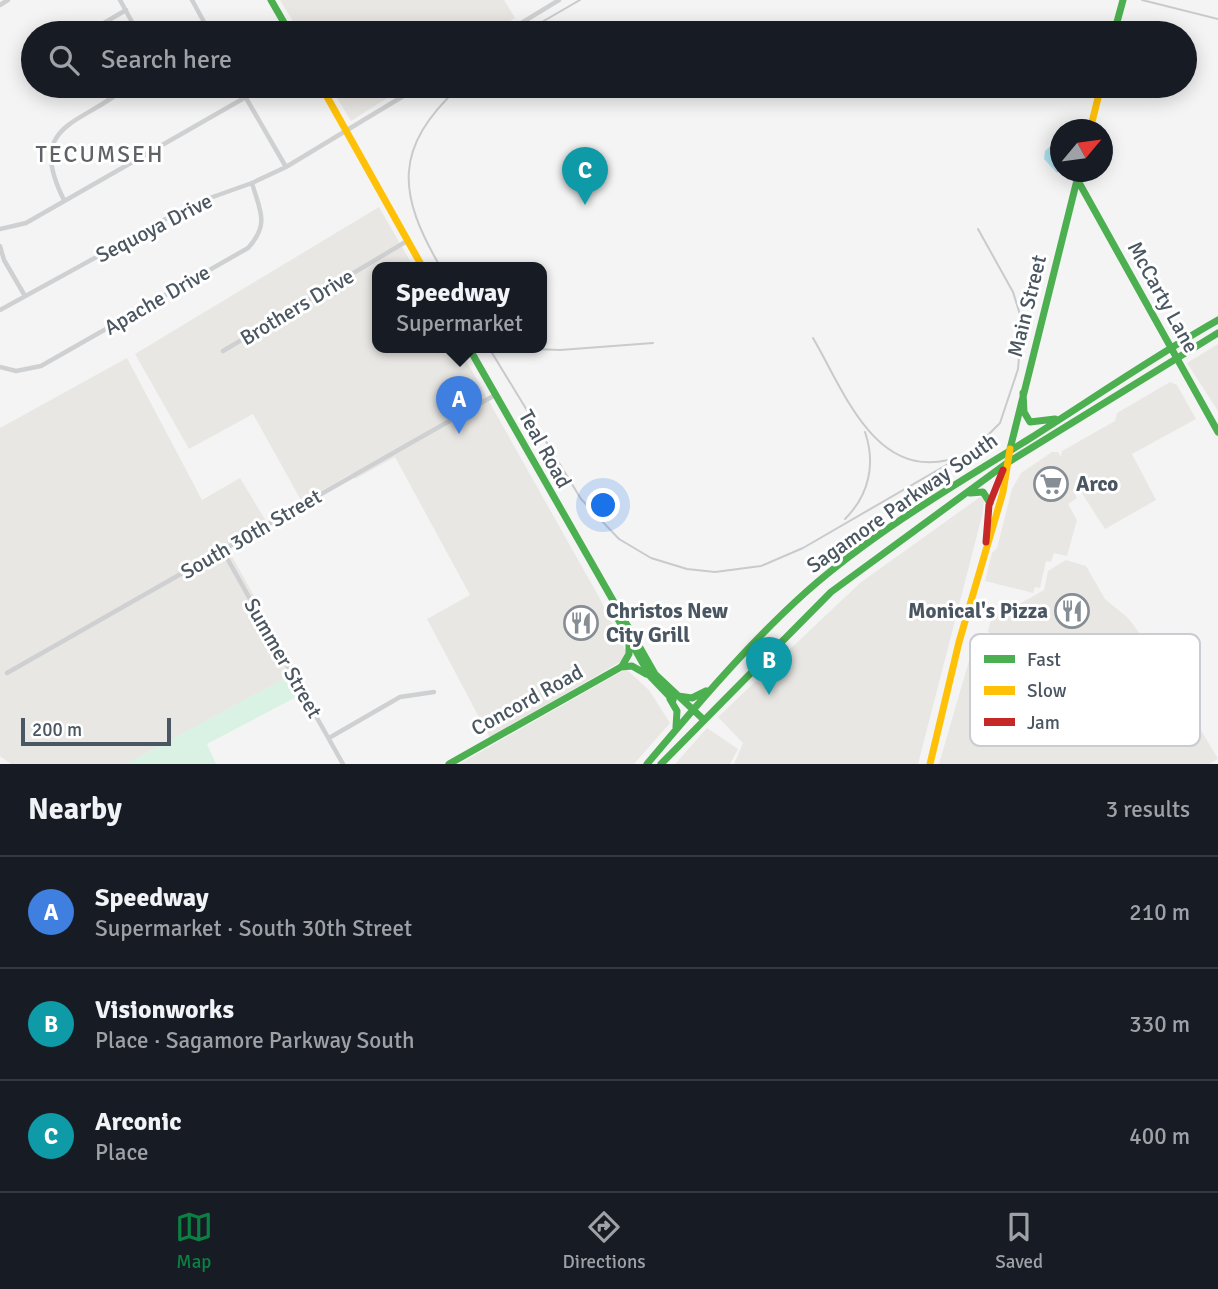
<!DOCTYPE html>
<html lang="en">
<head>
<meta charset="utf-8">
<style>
	:root { --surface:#171b24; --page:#20242c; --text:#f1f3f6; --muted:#9ea1a6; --line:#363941; --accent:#0b8043 }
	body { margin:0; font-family:Signika,sans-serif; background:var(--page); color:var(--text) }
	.compass { position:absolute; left:1050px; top:119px; width:63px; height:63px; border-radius:50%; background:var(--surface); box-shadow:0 4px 18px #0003; rotate:61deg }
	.scale { position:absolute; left:21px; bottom:18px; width:150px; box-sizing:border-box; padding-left:7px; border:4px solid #4a5661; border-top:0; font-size:19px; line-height:24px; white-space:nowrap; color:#4a5661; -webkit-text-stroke:5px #fff; paint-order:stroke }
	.you { position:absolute; left:604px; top:506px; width:24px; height:24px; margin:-18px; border:5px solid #fff; border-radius:50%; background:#1a73e8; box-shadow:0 0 0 10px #1a73e833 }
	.badge { display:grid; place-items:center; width:46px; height:46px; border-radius:50%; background:var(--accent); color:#fff; font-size:23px; font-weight:700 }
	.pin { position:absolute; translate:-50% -58px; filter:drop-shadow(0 2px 4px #0008) }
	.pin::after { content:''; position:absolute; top:37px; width:24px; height:21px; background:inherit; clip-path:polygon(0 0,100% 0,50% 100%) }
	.popup { position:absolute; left:372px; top:262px; width:175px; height:91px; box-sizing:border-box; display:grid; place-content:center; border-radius:14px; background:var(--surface); filter:drop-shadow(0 2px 5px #0005); font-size:23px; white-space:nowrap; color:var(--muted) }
	.popup b { font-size:26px; color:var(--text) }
	.popup::after { content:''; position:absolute; left:50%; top:100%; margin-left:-14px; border:14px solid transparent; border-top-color:var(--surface) }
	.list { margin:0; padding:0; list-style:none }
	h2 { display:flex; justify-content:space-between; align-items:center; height:91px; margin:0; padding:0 28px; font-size:30px }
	h2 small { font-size:23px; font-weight:400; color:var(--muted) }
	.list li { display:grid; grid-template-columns:46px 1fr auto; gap:21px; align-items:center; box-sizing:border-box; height:112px; padding:0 28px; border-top:2px solid var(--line) }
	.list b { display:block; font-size:26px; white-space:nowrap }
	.list p { margin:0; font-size:23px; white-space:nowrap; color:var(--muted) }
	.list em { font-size:23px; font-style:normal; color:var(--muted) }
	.icon { flex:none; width:38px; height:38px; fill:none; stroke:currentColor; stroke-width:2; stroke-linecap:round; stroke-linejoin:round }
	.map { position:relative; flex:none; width:1218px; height:764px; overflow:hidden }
	.search { position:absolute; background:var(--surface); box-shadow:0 4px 18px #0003; left:21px; right:21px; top:21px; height:77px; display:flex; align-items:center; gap:18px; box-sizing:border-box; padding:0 24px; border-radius:38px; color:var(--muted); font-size:26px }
	.sheet { height:427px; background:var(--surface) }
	nav { display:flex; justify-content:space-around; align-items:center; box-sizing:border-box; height:98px; border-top:2px solid var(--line); background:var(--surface); font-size:19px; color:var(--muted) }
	nav a { display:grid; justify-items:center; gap:4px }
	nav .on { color:var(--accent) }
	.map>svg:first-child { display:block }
	.commercial { fill:#e8e7e3 }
	.green { fill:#d9f2e3 }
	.water { fill:#aee2f0 }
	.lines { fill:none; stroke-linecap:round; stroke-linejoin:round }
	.street { stroke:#ced0d2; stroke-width:4.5 }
	.fast { stroke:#4caf50; stroke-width:7 }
	.slow { stroke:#ffc107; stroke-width:7 }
	.jam { stroke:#c62828; stroke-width:7 }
	.rail { stroke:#c9cacc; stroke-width:2 }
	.labels { text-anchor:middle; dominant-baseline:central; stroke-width:6; stroke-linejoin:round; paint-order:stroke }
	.street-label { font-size:21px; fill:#4a5661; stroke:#fff }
	.poi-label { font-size:21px; font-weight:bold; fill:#4a5661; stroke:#fff; text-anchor:start }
	.neighbourhood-label { font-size:23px; letter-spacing:2px; fill:#5f6368; stroke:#fff }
	.key { fill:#fff; stroke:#c9ccd0; stroke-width:2 }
	.key-label { font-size:19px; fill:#4a5661 }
</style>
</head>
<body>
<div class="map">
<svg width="1218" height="764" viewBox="0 0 1218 764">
	<rect width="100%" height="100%" fill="#f4f4f4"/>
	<path class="commercial" d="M280,0H504L515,18L490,33H300Z
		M330,86H406L351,121Z
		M379,207L414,268H377V348H459L599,597L627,654L620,662L490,738L427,619L470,595L395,457L355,479L351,474L302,502L253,414L189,449L135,354Z
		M1218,344V411L1187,363Z
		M127,358L202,500L240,478L266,521L226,546L297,672L126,764H11L0,756V428Z
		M1170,382L1177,385L1196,419L1132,454L1156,500L1105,529L1078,487L1074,492L1077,498L1068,504L1077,520L1067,556L1054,553L1051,562L1046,561L1040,588L1035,587L1033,593L985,581L992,553L997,548L1012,489L1021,473L1052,452H1058L1061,457L1062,451L1115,421L1117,413Z
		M980,497L984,500L983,512L918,764H734L743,743L718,717L860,583Z
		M1066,560L1086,566L1105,599L1128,618L1158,657L1218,759L1209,764H939L971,654L976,649H993L996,635L988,632L992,614H1001L1044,590L1048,571Z
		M626,669L649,690L670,723L634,764H459Z
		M707,728L738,749L730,764H675Z"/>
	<path class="green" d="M289,676L300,695L207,744L216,764H126Z"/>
	<path class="water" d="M1060,138V168L1057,173L1044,159L1045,151Z"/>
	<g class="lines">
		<path class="street" d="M120,0L138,33
			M192,0L210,33
			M0,5L8,0
			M87,33L126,10
			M505,33L559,0
			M31,66L33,65
			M239,86L286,167
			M64,200C24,121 85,125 127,86
			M0,229L26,223L246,97
			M0,246L4,260L25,296
			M0,310L193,204L252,183L286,167L420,86
			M223,351L407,241
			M0,367L16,371L41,366L248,248C270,224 260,211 252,183
			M223,551L343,764
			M7,673L495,395
			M329,738L400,697L434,692"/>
		<path class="fast" d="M271,0L290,33
			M1114,33L1123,0
			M1077,179L1218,432
			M469,348L655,674L703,719
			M1023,393L1024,412L1030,422L1055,419
			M1010,449L1079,172
			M970,493L983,492L990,503
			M614,612L650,676L673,700
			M622,666L629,654V642
			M621,667L632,666L646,674
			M678,696L692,698L706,691
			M670,699L677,711L676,727
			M449,764L621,667
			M647,764C695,707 750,642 806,592C874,532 953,486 1029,439C1092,399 1153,357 1218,320
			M661,764L831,592L1007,463L1218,333"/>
		<path class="slow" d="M321,86L423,268
			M1090,130L1101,86
			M930,764L959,642L1003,492L1010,449"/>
		<path class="jam" d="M986,542L989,505L1003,470"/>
		<path class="rail" d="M1142,0L1218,19
			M523,33L580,0
			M545,33L551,30
			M441,268C397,193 393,148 460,86
			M813,338C843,389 874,478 948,460
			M489,348L581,499L619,539L651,558L687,569L715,572L761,566L803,548L974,449L1000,423L1018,369L1022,321L1013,292L978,229
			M507,348L560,350L653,343
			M845,519C869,495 876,464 865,432"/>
	</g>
	<defs>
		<g id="supermarket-ring" transform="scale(1.75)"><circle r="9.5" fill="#fff" stroke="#868d94" stroke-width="1.5"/><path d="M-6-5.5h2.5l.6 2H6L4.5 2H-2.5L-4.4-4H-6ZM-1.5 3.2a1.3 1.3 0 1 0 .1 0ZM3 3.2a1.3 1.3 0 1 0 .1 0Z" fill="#868d94"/></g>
		<g id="restaurant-ring" transform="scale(1.75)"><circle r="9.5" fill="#fff" stroke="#868d94" stroke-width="1.5"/><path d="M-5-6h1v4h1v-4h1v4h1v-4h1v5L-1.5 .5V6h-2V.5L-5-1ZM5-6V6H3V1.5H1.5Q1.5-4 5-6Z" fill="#868d94"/></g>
	</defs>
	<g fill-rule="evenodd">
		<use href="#supermarket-ring" x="1051" y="484"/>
		<use href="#restaurant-ring" x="1072" y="611"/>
		<use href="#restaurant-ring" x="581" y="623"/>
	</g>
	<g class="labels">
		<g class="street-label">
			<text transform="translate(154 228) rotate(-27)">Sequoya Drive</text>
			<text transform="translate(1163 297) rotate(61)">McCarty Lane</text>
			<text transform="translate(157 300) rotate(-30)">Apache Drive</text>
			<text transform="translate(1027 306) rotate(-76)">Main Street</text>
			<text transform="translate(297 307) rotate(-31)">Brothers Drive</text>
			<text transform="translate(545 449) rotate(61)">Teal Road</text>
			<text transform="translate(902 503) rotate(-35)">Sagamore Parkway South</text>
			<text transform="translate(251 534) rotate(-30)">South 30th Street</text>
			<text transform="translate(283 658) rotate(60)">Summer Street</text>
			<text transform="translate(527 700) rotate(-29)">Concord Road</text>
		</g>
		<g class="poi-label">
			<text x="1076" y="484">Arco</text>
			<text x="606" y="611">Christos New<tspan x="606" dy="24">City Grill</tspan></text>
			<text x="1048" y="611" text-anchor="end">Monical's Pizza</text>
		</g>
		<g class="neighbourhood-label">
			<text x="100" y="154">TECUMSEH</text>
		</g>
	</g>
	<rect x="970" y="634" width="230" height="112" rx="10" class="key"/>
	<rect x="984" y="655" width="31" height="8" fill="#4caf50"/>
	<rect x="984" y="686" width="31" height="9" fill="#ffc107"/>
	<rect x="984" y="718" width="31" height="8" fill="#c62828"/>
	<g class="key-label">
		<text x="1027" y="666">Fast</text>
		<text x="1027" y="697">Slow</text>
		<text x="1027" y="729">Jam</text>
	</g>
</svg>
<svg class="compass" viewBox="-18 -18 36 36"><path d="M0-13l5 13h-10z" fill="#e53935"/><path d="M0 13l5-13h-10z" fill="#9ea1a6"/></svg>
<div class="scale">200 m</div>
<div class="you"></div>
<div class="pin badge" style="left:459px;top:434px;background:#3f7fe0">A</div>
<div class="popup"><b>Speedway</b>Supermarket</div>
<div class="pin badge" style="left:769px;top:695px;background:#0f9aa8">B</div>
<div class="pin badge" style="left:585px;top:205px;background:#0f9aa8">C</div>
<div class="search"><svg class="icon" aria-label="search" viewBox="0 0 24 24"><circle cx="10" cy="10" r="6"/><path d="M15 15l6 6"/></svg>Search here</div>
</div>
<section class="sheet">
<h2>Nearby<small>3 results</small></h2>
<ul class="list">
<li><span class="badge" style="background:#3f7fe0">A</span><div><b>Speedway</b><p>Supermarket · South 30th Street</p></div><em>210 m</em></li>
<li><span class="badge" style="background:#0f9aa8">B</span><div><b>Visionworks</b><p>Place · Sagamore Parkway South</p></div><em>330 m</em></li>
<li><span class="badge" style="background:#0f9aa8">C</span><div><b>Arconic</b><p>Place</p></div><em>400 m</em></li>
</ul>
</section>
<nav>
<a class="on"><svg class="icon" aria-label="map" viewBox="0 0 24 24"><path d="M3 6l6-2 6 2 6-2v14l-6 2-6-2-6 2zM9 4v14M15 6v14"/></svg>Map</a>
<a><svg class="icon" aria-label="directions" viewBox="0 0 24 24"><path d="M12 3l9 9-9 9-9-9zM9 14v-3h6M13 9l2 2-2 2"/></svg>Directions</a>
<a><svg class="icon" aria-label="saved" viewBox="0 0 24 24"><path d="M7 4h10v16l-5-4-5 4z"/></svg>Saved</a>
</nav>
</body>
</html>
